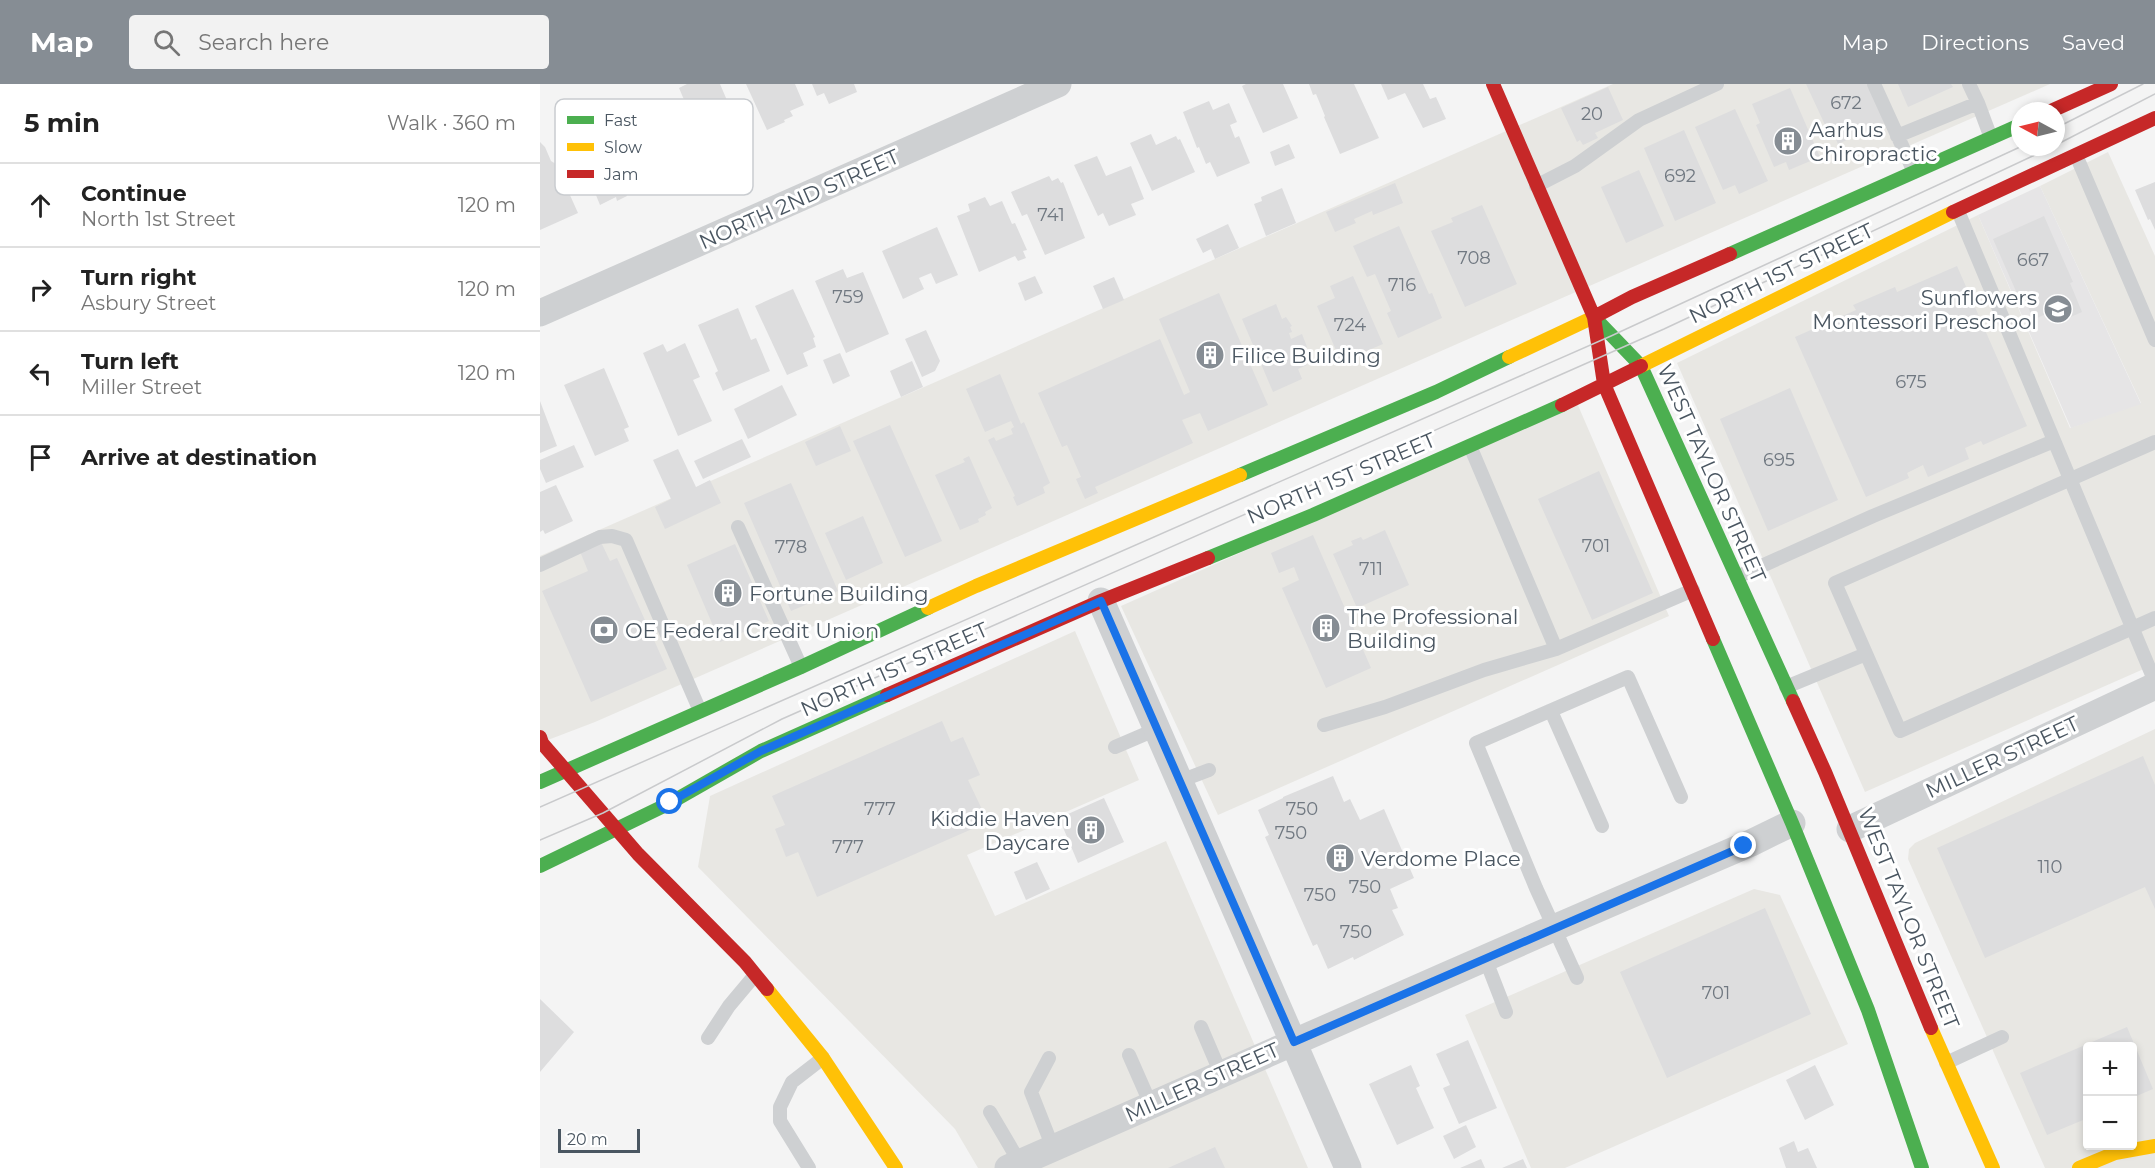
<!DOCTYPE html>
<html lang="en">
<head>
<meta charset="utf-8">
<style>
	:root { --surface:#fff; --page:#f2f2f2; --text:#222; --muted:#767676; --line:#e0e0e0; --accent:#868d94 }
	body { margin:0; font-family:Montserrat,sans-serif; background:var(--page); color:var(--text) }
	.controls { position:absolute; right:18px; bottom:18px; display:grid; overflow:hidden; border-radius:6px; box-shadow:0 3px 9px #0003 }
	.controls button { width:54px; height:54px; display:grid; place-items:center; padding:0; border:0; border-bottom:2px solid var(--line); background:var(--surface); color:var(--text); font:30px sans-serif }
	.compass { position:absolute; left:1471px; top:18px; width:54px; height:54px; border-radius:50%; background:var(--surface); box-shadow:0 3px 9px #0003; rotate:277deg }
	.scale { position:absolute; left:18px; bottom:15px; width:82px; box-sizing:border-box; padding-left:6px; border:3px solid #4a5661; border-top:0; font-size:16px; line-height:21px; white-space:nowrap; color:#4a5661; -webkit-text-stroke:4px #fff; paint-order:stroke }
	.stop { position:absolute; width:18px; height:18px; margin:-14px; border:4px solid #1a73e8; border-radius:50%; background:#fff }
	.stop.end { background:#1a73e8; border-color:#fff; box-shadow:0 2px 6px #0008 }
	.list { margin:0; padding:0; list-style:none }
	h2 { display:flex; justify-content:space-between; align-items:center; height:78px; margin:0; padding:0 24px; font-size:26px }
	h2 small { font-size:20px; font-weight:400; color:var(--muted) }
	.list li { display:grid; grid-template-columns:39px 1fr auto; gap:18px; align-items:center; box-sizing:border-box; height:84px; padding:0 24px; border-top:2px solid var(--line) }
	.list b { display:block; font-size:22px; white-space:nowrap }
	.list p { margin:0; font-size:20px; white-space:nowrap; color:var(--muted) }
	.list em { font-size:20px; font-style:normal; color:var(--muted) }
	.icon { flex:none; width:33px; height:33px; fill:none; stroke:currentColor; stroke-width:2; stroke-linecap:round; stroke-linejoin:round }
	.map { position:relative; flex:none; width:1615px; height:1084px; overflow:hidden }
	header { display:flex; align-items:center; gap:36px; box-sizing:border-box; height:84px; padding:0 30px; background:var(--accent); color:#fff }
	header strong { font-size:28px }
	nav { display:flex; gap:33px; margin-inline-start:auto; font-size:21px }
	.search { width:420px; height:54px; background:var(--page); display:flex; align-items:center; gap:15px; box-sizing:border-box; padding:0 21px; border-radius:6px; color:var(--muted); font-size:22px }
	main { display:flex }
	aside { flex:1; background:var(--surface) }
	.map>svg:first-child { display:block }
	.commercial { fill:#e8e7e3; fill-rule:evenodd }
	.education { fill:#e6e5e6 }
	.building { fill:#ddddde }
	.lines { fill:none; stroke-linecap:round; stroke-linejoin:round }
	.lane { stroke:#ced0d2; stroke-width:14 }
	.street { stroke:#ced0d2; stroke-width:27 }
	.fast { stroke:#4caf50; stroke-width:14 }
	.slow { stroke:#ffc107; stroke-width:14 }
	.jam { stroke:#c62828; stroke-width:14 }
	.tram { stroke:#c9cacc; stroke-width:1.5 }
	.route { stroke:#1a73e8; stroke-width:8 }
	.labels { text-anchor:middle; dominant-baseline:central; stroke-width:6; stroke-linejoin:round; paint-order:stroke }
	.number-label { font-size:18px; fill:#707881 }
	.poi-label { font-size:21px; fill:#4a5661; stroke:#fff; text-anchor:start }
	.street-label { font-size:21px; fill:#4a5661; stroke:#fff }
	.key { fill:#fff; stroke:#c9ccd0; stroke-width:1.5 }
	.key-label { font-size:16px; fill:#4a5661 }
</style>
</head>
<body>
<header>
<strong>Map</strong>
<div class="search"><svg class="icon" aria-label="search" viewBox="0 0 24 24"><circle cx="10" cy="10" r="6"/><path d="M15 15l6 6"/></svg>Search here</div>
<nav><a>Map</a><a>Directions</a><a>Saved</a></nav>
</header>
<main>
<aside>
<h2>5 min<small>Walk · 360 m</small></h2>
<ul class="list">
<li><svg class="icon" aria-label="ahead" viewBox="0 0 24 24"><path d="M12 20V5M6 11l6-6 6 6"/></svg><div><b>Continue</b><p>North 1st Street</p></div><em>120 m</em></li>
<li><svg class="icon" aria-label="right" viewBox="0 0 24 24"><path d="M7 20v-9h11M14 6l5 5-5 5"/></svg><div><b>Turn right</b><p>Asbury Street</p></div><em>120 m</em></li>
<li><svg class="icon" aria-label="left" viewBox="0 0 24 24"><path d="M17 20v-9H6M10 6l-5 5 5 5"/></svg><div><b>Turn left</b><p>Miller Street</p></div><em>120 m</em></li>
<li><svg class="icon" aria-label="arrive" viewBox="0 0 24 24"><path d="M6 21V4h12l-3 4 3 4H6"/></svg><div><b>Arrive at destination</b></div></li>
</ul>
</aside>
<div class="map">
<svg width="1615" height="1084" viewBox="0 0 1615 1084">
	<rect width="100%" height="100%" fill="#f4f4f4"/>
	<path class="commercial" d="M1073,0H1510L55,638L0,659V472Z
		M1568,68L1615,172V580L1325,708L1137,279L1438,131L1530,344L1601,319L1500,102Z
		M1037,319L1129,532L678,731L581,522Z
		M535,547L599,696L427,771L455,832L626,757L768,1084H438L415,1045L158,783L170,712Z
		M1615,645V1084H1505L1368,775L1369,765L1375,759ZM1548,962H1592V1062H1548Z
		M1214,805L1240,811L1308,960L1025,1084H991L925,931Z"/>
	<path class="education" d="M1500,102L1601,320L1531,344L1438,131Z"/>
	<path class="building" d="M147,0H180L201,49L194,53L197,60L168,72L139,4Z
		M206,0H255L264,21L250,27L253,32L244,36L245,38L227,46Z
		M272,0H314L317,8L289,20L284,9L277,12Z
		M706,0H743L758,34L723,49L702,2Z
		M769,0H814L839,54L800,70L784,33L785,32L776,10L773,11Z
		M841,0H883L890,15L896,13L906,35L883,44L865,9L848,16Z
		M1266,0H1329L1346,38L1298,60L1290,42L1286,43Z
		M1358,0H1411L1413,3L1368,23Z
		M1068,3L1083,36L1055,49L1058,54L1043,61L1040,56L1037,58L1021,24Z
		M1250,4L1280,73L1249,86L1246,78L1234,83L1216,41L1220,39L1212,20Z
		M669,17L673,26L689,19L697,38L690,41L695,54L699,52L710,79L677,93L670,78L666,80L659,63L657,64L643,28Z
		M1195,25L1228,97L1199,110L1195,101L1183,106L1155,43Z
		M73,41L82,62L72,66L84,93L80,95L87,112L77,117L76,113L60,121L34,57Z
		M1144,46L1176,119L1135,137L1104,64Z
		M611,50L616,61L636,52L638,56L640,55L655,88L612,107L590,59Z
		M0,58L5,63L11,77L16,80L38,129L0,146Z
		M749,60L755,74L735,82L730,68Z
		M557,72L566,92L591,82L604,115L591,120L596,131L569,142L563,129L558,132L534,81Z
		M1099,86L1124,142L1086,159L1061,103Z
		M509,92L512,97L518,94L521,99L523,98L545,154L505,171L487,130L482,132L471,108Z
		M1615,98V146L1610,135L1608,136L1595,106Z
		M855,99L863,119L833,131L832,127L814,135L816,139L795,148L786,128Z
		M742,104L756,139L726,152L714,120L722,117L721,113Z
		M445,113L450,122L462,117L472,140L475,139L487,166L483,167L486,174L478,177L475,172L439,188L417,132L430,127L428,120Z
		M942,121L977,200L925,223L891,147L913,138L911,134Z
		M1504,132L1533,198L1530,199L1542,228L1526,235L1523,229L1513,234L1510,228L1493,236L1484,212L1479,214L1453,155Z
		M688,140L699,164L675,175L671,165L663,169L656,155Z
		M859,142L889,210L892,209L902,234L858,254L847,229L851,227L835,190L827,193L813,162Z
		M397,143L418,191L396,200L391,189L379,194L384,205L363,215L342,167Z
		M1417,182L1487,342L1443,361L1441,357L1425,364L1429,375L1388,393L1383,381L1367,389L1369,394L1326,413L1255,253L1316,226L1313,221L1355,203L1357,208Z
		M303,185L307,194L323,188L349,250L306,269L275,197Z
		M495,192L503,209L485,217L478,199Z
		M813,192L843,260L801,278L777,222L795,214L790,202Z
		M574,193L584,216L563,225L553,202Z
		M253,205L275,253L273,254L276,263L263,269L268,282L247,291L215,222Z
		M679,209L728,321L668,347L660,329L642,336L653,359L555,403L558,409L545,415L536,395L541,393L527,361L522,363L498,309L620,255L644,311L650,308L619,235Z
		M736,220L742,235L746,233L752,242L750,243L752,248L749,249L751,255L762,250L767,263L760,266L767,281L758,285L762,295L733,308L702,235Z
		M198,224L211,256L216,254L230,287L183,307L175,289L178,287L158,241Z
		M386,246L400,277L395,287L382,293L365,255Z
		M145,259L160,293L153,296L172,337L138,352L103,269L123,260L127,268Z
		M300,269L310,292L293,300L283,276Z
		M372,277L383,303L361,313L350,287Z
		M64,284L89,343L84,345L89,357L55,372L24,301Z
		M460,290L481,340L484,338L510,399L503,403L505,409L477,422L473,413L475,412L448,356L454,353L456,357L473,350L471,345L474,343L471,337L445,348L426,305Z
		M242,301L257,331L208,355L194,325Z
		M1250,304L1298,416L1228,447L1180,335Z
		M0,317L17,362L0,369Z
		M350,341L402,457L365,473L313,357Z
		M300,342L311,367L276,382L265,358Z
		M202,355L211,373L163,395L154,377Z
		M34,361L44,383L6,399L0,385V376Z
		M138,365L156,403L170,396L181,419L125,445L115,423L131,415L113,376Z
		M429,372L452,424L445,428L446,431L438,435L439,438L420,446L395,391L425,378L423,375Z
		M1059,387L1113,509L1052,536L998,415Z
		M251,399L298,507L251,527L204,419Z
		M16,401L33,437L5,450L3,446L0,448V408Z
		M323,432L343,479L306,496L285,449Z
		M845,446L869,501L817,524L793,470L813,461L811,457L821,453L823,456Z
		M773,451L831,584L786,604L742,504L759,496L754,483L739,489L731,469Z
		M60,456L70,477L77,474L127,585L51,618L2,507L48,487L39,465Z
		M195,460L229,537L180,558L147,481Z
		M402,637L411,658L423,653L440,691L428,696L448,738L277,813L258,768L246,773L235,745L245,741L232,712Z
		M1603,672L1615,701V825L1605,803L1445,874L1397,764Z
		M793,692L804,718L810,715L820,736L844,725L874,794L850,805L858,824L852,826L864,851L814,876L813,873L788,885L777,860L773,862L725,753L729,751L718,726L743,714V713Z
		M564,714L584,758L538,779L519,734Z
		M497,778L510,805L486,816L474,788Z
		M1225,824L1271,930L1127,994L1080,888Z
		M0,915L34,948L0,988Z
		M1587,943L1613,1005L1592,1014V962H1548V1034L1507,1051L1480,989Z
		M928,956L957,1024L919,1040L903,1004L910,1001L896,970Z
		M871,981L880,1002L876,1004L894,1044L857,1061L829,1000Z
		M1275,981L1294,1021L1265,1036L1246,996Z
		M926,1041L936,1063L914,1075L903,1052Z
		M1254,1057L1258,1068L1268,1064L1277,1084H1246L1239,1064Z
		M675,1063L685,1084H628Z
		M941,1075L945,1084H920Z
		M983,1075L987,1084H962Z"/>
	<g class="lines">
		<path class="lane" d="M1334,0L1374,88
			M1438,19L1451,54
			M1357,52L1438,19L1429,0
			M1536,71L1615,256
			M996,102L1035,82L1099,36L1177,0
			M1418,127L1615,598
			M1615,358L1295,499L1360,647L1615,534
			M930,362L1016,565
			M198,443L261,583
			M0,481L60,453L72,452L86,456L160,627
			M1197,493L1333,432L1514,357
			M1246,603L1326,570
			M1011,627L1062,742
			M784,641L845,623L944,586L1016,565L1153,506
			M575,663L617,645
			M640,697L669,686
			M945,874L966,928
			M1037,894L996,804L936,659L1088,593L1141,713
			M661,943L681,990
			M168,954L189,922L215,891
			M589,971L611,1021
			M509,974L491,1008L513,1064
			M1406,979L1462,953
			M450,1028L480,1079
			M269,1084L240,1037V1023L252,998L283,974"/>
		<path class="street" d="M0,229L518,0
			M561,517L808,1084
			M1310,745L1615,602
			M468,1084L1016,843L1211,759L1252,739"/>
		<path class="fast" d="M1190,170L1480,41
			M1054,233L1101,282L1253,617
			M700,391L896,308L969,273
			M668,474L773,431L1022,321
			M1173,555L1252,739L1328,926L1382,1084
			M0,698L261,583L388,524
			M0,782L130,719L221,667L347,611"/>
		<path class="slow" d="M969,273L1054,233
			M1101,282L1413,128
			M388,524L436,502L700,391
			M227,905L283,974L356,1084
			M1391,944L1453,1084
			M1539,1084L1575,1069L1615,1062"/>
		<path class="jam" d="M953,0L1054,233L1092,213L1190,170
			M1511,27L1571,0
			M1413,128L1615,34
			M1054,233L1064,300L1173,555
			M1022,321L1101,282
			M347,611L561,517L668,474
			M1253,617L1285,688L1391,944
			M0,653L2,659L98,770L205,878L227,905"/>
		<path class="tram" d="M1516,44L1603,0
			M1516,61L1615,10
			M0,723L1071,252L1480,63
			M0,756L63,729L242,635L1124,245L1512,63"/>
	</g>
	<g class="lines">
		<path class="route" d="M130,718L221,667L561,517L754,958L1204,762"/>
	</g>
	<defs>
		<g id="building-disc" transform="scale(1.5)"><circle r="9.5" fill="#868d94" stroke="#fff"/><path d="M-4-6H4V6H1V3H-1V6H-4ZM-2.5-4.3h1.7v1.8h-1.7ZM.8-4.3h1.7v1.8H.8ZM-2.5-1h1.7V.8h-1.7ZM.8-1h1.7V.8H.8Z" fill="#fff"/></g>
		<g id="school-disc" transform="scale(1.5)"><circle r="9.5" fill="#868d94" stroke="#fff"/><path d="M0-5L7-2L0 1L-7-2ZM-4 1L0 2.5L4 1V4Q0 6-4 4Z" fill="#fff"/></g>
		<g id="bank-disc" transform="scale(1.5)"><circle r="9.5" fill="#868d94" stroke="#fff"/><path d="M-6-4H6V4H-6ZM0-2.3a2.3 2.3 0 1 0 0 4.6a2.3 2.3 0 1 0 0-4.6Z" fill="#fff"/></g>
	</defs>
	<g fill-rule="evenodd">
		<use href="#building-disc" x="1248" y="57"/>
		<use href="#school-disc" x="1518" y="225"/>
		<use href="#building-disc" x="670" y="271"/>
		<use href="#building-disc" x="188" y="509"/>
		<use href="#building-disc" x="786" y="544"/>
		<use href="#bank-disc" x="64" y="546"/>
		<use href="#building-disc" x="551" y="746"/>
		<use href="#building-disc" x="800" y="774"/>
	</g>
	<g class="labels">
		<g class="number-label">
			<text x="1306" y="19">672</text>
			<text x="1052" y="30">20</text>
			<text x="1140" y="92">692</text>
			<text x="511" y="131">741</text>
			<text x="934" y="174">708</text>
			<text x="1493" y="176">667</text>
			<text x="862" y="201">716</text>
			<text x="308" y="213">759</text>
			<text x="810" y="241">724</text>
			<text x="1371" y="298">675</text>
			<text x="1239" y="376">695</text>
			<text x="1056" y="462">701</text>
			<text x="251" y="463">778</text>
			<text x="831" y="485">711</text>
			<text x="340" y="725">777</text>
			<text x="762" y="725">750</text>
			<text x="751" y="749">750</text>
			<text x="308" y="763">777</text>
			<text x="1510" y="783">110</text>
			<text x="825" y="803">750</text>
			<text x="780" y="811">750</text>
			<text x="816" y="848">750</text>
			<text x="1176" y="909">701</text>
		</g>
		<g class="poi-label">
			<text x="1269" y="45">Aarhus<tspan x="1269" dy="24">Chiropractic</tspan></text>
			<text x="1497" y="213" text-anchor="end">Sunflowers<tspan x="1497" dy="24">Montessori Preschool</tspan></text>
			<text x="691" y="271">Filice Building</text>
			<text x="209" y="509">Fortune Building</text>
			<text x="807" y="532">The Professional<tspan x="807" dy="24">Building</tspan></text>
			<text x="85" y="546">OE Federal Credit Union</text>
			<text x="530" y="734" text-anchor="end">Kiddie Haven<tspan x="530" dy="24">Daycare</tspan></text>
			<text x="821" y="774">Verdome Place</text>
		</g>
		<g class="street-label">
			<text transform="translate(259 115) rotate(-24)">NORTH 2ND STREET</text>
			<text transform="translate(1241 189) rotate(-26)">NORTH 1ST STREET</text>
			<text transform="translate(1172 389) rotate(66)">WEST TAYLOR STREET</text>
			<text transform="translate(801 394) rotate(-23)">NORTH 1ST STREET</text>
			<text transform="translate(354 585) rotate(-24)">NORTH 1ST STREET</text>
			<text transform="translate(1462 673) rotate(-25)">MILLER STREET</text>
			<text transform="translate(1369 834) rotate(68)">WEST TAYLOR STREET</text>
			<text transform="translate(662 998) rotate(-24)">MILLER STREET</text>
		</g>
	</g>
	<rect x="15" y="15" width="198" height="96" rx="9" class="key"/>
	<rect x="27" y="32" width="27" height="8" fill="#4caf50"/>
	<rect x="27" y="59" width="27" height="8" fill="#ffc107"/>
	<rect x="27" y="86" width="27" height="8" fill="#c62828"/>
	<g class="key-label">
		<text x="64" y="42">Fast</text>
		<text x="64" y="69">Slow</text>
		<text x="64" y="96">Jam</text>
	</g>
</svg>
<div class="controls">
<button>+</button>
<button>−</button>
</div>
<svg class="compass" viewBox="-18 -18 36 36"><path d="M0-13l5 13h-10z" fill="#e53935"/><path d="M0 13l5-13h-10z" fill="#767676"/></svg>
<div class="scale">20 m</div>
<div class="stop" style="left:130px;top:718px"></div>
<div class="stop end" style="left:1204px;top:762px"></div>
</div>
</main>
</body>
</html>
